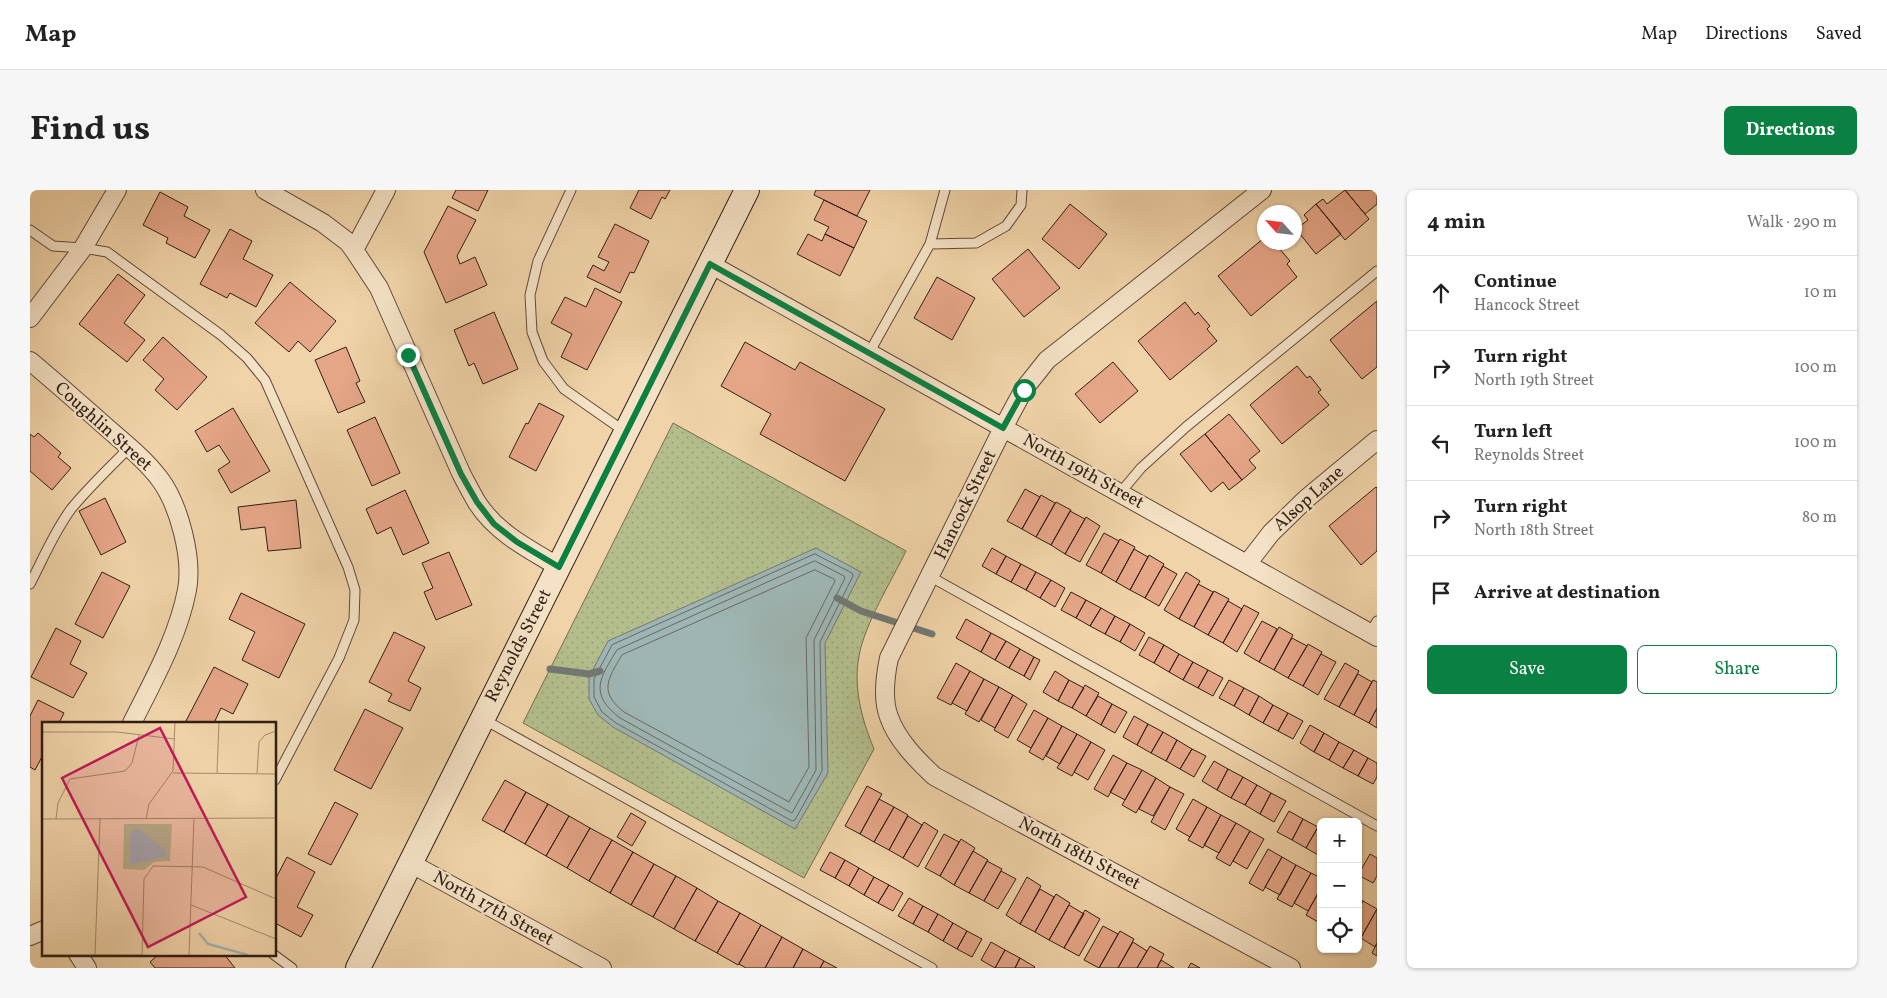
<!DOCTYPE html>
<html lang="en">
<head>
<meta charset="utf-8">
<style>
	:root { --surface:#fff; --page:#f6f6f6; --text:#222; --muted:#767676; --line:#e0e0e0; --accent:#0b8043 }
	body { margin:0; font-family:Vollkorn,serif; background:var(--page); color:var(--text) }
	.controls { position:absolute; right:15px; bottom:15px; display:grid; overflow:hidden; border-radius:8px; box-shadow:0 1px 4px #0004 }
	.controls button { width:45px; height:45px; display:grid; place-items:center; padding:0; border:0; border-bottom:1px solid var(--line); background:var(--surface); color:var(--text); font:25px sans-serif }
	.compass { position:absolute; left:1227px; top:15px; width:45px; height:45px; border-radius:50%; background:var(--surface); box-shadow:0 1px 4px #0004; rotate:297deg }
	.stop { position:absolute; width:15px; height:15px; margin:-11px; border:4px solid #0b8043; border-radius:50%; background:#fff }
	.stop.end { background:#0b8043; border-color:#fff; box-shadow:0 1px 5px #0008 }
	.list { margin:0; padding:0; list-style:none }
	h2 { display:flex; justify-content:space-between; align-items:center; height:65px; margin:0; padding:0 20px; font-size:21px }
	h2 small { font-size:16px; font-weight:400; color:var(--muted) }
	.list li { display:grid; grid-template-columns:32px 1fr auto; gap:15px; align-items:center; box-sizing:border-box; height:75px; padding:0 20px; border-top:1px solid var(--line) }
	.list b { display:block; font-size:19px; white-space:nowrap }
	.list p { margin:0; font-size:16px; white-space:nowrap; color:var(--muted) }
	.list em { font-size:16px; font-style:normal; color:var(--muted) }
	.actions { display:flex; gap:10px; padding:15px 20px }
	.actions a { flex:1; padding:11px 0; border:1px solid var(--accent); border-radius:8px; text-align:center; font-size:18px; color:var(--accent) }
	.actions .main { background:var(--accent); color:#fff }
	.icon { flex:none; width:28px; height:28px; fill:none; stroke:currentColor; stroke-width:2; stroke-linecap:round; stroke-linejoin:round }
	.map { position:relative; flex:none; width:1347px; height:778px; overflow:hidden; border-radius:8px }
	header { display:flex; align-items:center; gap:30px; box-sizing:border-box; height:70px; padding:0 25px; background:var(--surface); border-bottom:1px solid var(--line) }
	header strong { font-size:24px }
	nav { display:flex; gap:28px; margin-inline-start:auto; font-size:18px }
	.intro { display:flex; align-items:center; justify-content:space-between; box-sizing:border-box; height:120px; padding:0 30px }
	h1 { margin:0; font-size:35px }
	.button { padding:12px 22px; border-radius:8px; background:var(--accent); color:#fff; font-size:18px; font-weight:700 }
	main { display:flex; gap:30px; padding:0 30px }
	aside { flex:1; background:var(--surface); border-radius:8px; box-shadow:0 1px 4px #0004 }
	.map>svg:first-child { display:block }
	.park { fill:url(#park-dots); stroke:#726e50 }
	.water { fill:#9eb5b3; stroke:#727973 }
	.lines { fill:none; stroke-linecap:round; stroke-linejoin:round }
	.shore { stroke:#676a64; stroke-width:1 }
	.stream { stroke:#727973; stroke-width:7 }
	.building { fill:#e6a688; stroke:#301e14 }
	.lane-casing { stroke:#604b39; stroke-width:11 }
	.street-casing { stroke:#604b39; stroke-width:20 }
	.secondary-casing { stroke:#301e14; stroke-width:26 }
	.lane { stroke:#f5e2c6; stroke-width:9 }
	.street { stroke:#f5e2c6; stroke-width:18 }
	.secondary { stroke:#f5e2c6; stroke-width:24 }
	.route { stroke:#0b8043; stroke-width:6 }
	.labels { text-anchor:middle; dominant-baseline:central; stroke-width:4.5; stroke-linejoin:round; paint-order:stroke }
	.street-label { font-size:18px; fill:#301e14; stroke:#f5e2c6 }
	.inset-river { fill:none; stroke:#9eb5b3; stroke-width:2.5 }
	.inset-road { fill:none; stroke:#a38b6d; stroke-width:1 }
	.view { fill:#c2185b; fill-opacity:0.15; stroke:#c2185b; stroke-width:2.5 }
	.inset-edge { fill:none; stroke:#301e14; stroke-width:2.5 }
</style>
</head>
<body>
<header>
<strong>Map</strong>
<nav><a>Map</a><a>Directions</a><a>Saved</a></nav>
</header>
<div class="intro"><h1>Find us</h1><a class="button">Directions</a></div>
<main>
<div class="map">
<svg width="1347" height="778" viewBox="0 0 1347 778">
	<defs>
		<pattern id="park-dots" width="8" height="8" patternUnits="userSpaceOnUse" patternTransform="scale(1.25)"><rect width="8" height="8" fill="#b3be8c"/><path d="M2 2h.1M6 6h.1" fill="none" stroke="#9aa378" stroke-width="1.8" stroke-linecap="round"/></pattern>
	</defs>
	<rect width="100%" height="100%" fill="#f0d3a8"/>
	<filter id="stains"><feTurbulence type="fractalNoise" baseFrequency=".004" numOctaves="4"/><feColorMatrix values="0 0 0 0 .2 0 0 0 0 .09 0 0 0 0 .02 0 0 0 .5 -.17"/></filter>
	<radialGradient id="worn" r=".72"><stop offset=".6" stop-color="#630" stop-opacity="0"/><stop offset="1" stop-color="#630" stop-opacity=".3"/></radialGradient>
	<path class="park" d="M643,233L876,361C861,392 835,433 829,466C823,498 832,530 844,559L774,688L493,533Z"/>
	<path class="water" d="M786,358L831,382L795,453L798,583L765,639L583,537L568,525L559,509V487L578,451Z"/>
	<g class="lines">
		<path class="shore" d="M785,364L822,383L823,386L790,452L792,581L765,630L762,631L586,533L572,522L564,507V489L582,455Z
			M785,371L814,386L815,388L784,450L786,580L762,623L590,528C559,504 569,489 587,460Z
			M785,380L804,389L805,391L776,448L779,577L759,612L594,522C569,502 577,490 592,465Z"/>
		<path class="stream" d="M807,408L831,421L902,444
			M520,479L559,484L570,481"/>
	</g>
	<path class="building" d="M426,0H458L448,21L422,8Z
		M609,0H640L635,9L632,7L621,29L600,18Z
		M786,0H840L827,26L784,5Z
		M1315,0H1347V14L1335,24Z
		M1315,0L1339,29L1315,50L1286,14L1293,9L1297,14Z
		M130,2L158,17L154,26L180,40L165,68L136,53L138,48L113,35Z
		M794,10L837,31L824,58L795,44L799,37L784,30Z
		M1040,14L1077,44L1049,79L1012,49Z
		M1286,14L1311,44L1286,64L1266,39L1278,30L1274,25Z
		M418,16L446,30L427,66L430,74L445,67L457,95L416,113L394,62Z
		M585,34L619,51L604,83L600,82L590,103L557,87L563,75L574,81L579,72L568,67Z
		M200,39L222,51L213,69L243,85L226,117L200,103L197,108L170,94Z
		M778,44L792,51L795,44L824,58L810,86L767,64Z
		M1234,48V52H1239L1245,60L1248,57L1260,71L1257,74L1267,87L1221,126L1188,86Z
		M998,59L1030,98L994,127L962,89Z
		M88,84L115,105L94,133L115,150L97,172L49,134Z
		M907,87L945,108L922,150L884,128Z
		M260,92L306,131L280,162L268,151L259,162L225,133Z
		M565,98L592,112L557,180L531,167L542,144L521,133L535,107L556,117Z
		M1347,111V177L1332,189L1300,150Z
		M1155,112L1165,125L1168,122L1180,136L1177,139L1187,151L1140,190L1108,151Z
		M464,122L488,179L453,194L444,173L439,176L424,140Z
		M133,147L177,187L147,220L125,200L134,189L113,170Z
		M715,152L765,180L770,172L855,219L815,291L730,244L741,224L691,196Z
		M316,157L330,191L326,193L335,212L308,223L285,170Z
		M1083,172L1108,201L1070,233L1045,204Z
		M1267,176L1277,188L1280,186L1291,200L1288,202L1299,215L1252,254L1220,215Z
		M509,213L534,226L506,281L479,267L496,233L498,234Z
		M203,218L240,281L201,303L188,280L200,272L189,255L177,262L165,241Z
		M1199,224L1230,261L1219,270L1226,278L1212,290L1175,244Z
		M345,227L370,283L342,296L317,240Z
		M8,243L31,263L28,267L41,278L22,300L0,281V244L4,247Z
		M1175,244L1212,290L1199,300L1193,292L1181,302L1150,264Z
		M1346,297L1347,298V361L1331,375L1299,336Z
		M995,299L1010,307L992,339L977,331Z
		M375,300L399,353L373,365L361,337L347,344L336,319Z
		M1011,305L1025,313L1006,347L992,339Z
		M75,308L96,352L71,365L49,321Z
		M266,310L271,358L238,361L235,337L211,340L208,317Z
		M1026,312L1041,320L1021,355L1006,347Z
		M1040,321L1055,329L1035,364L1021,355Z
		M1056,327L1070,336L1050,372L1035,364Z
		M1074,343L1089,351L1071,383L1056,375Z
		M1090,349L1105,357L1086,392L1071,383Z
		M962,358L976,366L966,384L952,376Z
		M1104,359L1118,367L1100,400L1086,392Z
		M419,362L442,415L406,430L394,402L403,398L392,373Z
		M1119,365L1134,374L1115,408L1100,400Z
		M976,366L991,374L981,392L966,384Z
		M991,374L1006,382L996,400L981,392Z
		M1133,376L1147,384L1129,416L1115,408Z
		M72,382L100,396L73,448L45,434Z
		M1006,382L1021,390L1010,408L996,400Z
		M1156,382L1170,391L1149,429L1134,420Z
		M1021,390L1035,398L1025,417L1010,408Z
		M1168,394L1183,402L1164,437L1149,429Z
		M1184,401L1199,409L1178,445L1164,437Z
		M1041,402L1056,410L1046,428L1031,420Z
		M211,403L275,434L249,488L212,470L225,442L199,429Z
		M1056,410L1071,418L1060,436L1046,428Z
		M1198,411L1212,419L1193,453L1178,445Z
		M1214,415L1229,423L1207,462L1193,453Z
		M1071,418L1085,426L1075,444L1060,436Z
		M1085,426L1100,434L1090,452L1075,444Z
		M936,429L961,443L951,462L926,448Z
		M1232,431L1247,439L1229,472L1214,463Z
		M1100,434L1115,443L1105,461L1090,452Z
		M1249,437L1263,445L1244,480L1229,472Z
		M26,438L51,451L40,474L57,483L43,508L1,487Z
		M364,442L395,457L378,491L391,498L380,521L358,511L362,504L339,492Z
		M961,443L976,451L965,470L951,462Z
		M1119,447L1134,455L1124,473L1109,465Z
		M1262,448L1277,456L1258,488L1244,480Z
		M976,451L990,459L979,478L965,470Z
		M1278,454L1292,462L1273,496L1258,488Z
		M1134,455L1149,464L1139,482L1124,473Z
		M990,459L1004,467L994,486L979,478Z
		M1149,464L1163,472L1153,490L1139,482Z
		M1291,464L1306,472L1288,505L1273,496Z
		M1004,467L1010,470L1000,490L994,486Z
		M1163,472L1178,480L1168,498L1153,490Z
		M926,473L940,481L921,515L907,508Z
		M1315,473L1329,481L1309,517L1294,509Z
		M184,477L218,494L203,524L191,518L184,533H161L156,531Z
		M1178,480L1193,488L1183,506L1168,498Z
		M940,481L954,489L937,521L922,513Z
		M1025,481L1039,490L1028,511L1013,502Z
		M1328,484L1342,492L1324,525L1309,517Z
		M954,489L969,497L949,532L935,524Z
		M1039,490L1054,498L1042,518L1028,511Z
		M1199,490L1214,498L1204,516L1189,508Z
		M1343,490L1347,492V518L1339,533L1324,525Z
		M1055,495L1069,503L1056,526L1042,518Z
		M969,497L983,505L965,538L951,530Z
		M1214,498L1229,506L1219,525L1204,516Z
		M983,505L997,514L978,548L964,540Z
		M1068,506L1082,514L1071,535L1056,526Z
		M1229,506L1243,515L1233,533L1219,525Z
		M8,510L34,523L29,533H14V563L5,580L0,577V526Z
		M1082,514L1097,522L1085,543L1071,535Z
		M1243,515L1258,523L1248,541L1233,533Z
		M1347,518V538L1339,533Z
		M335,519L373,538L341,599L304,580Z
		M1004,520L1018,528L1001,558L987,550Z
		M1258,523L1273,531L1263,549L1248,541Z
		M1104,526L1118,534L1107,555L1093,547Z
		M1018,528L1032,536L1013,570L999,562Z
		M1118,534L1133,542L1121,563L1107,555Z
		M1280,535L1294,543L1284,562L1270,553Z
		M1032,536L1047,544L1030,574L1016,566Z
		M1133,542L1147,550L1136,571L1121,563Z
		M1294,543L1309,552L1299,570L1284,562Z
		M1047,544L1061,552L1042,586L1027,578Z
		M1147,550L1162,559L1150,579L1136,571Z
		M1061,552L1075,560L1058,590L1044,582Z
		M1309,552L1324,560L1313,578L1299,570Z
		M1162,559L1176,566L1164,587L1150,579Z
		M1324,560L1338,568L1328,586L1313,578Z
		M1083,565L1097,573L1078,607L1064,599Z
		M1338,568L1347,573V587L1343,594L1328,586Z
		M1184,571L1198,579L1187,600L1172,591Z
		M1097,573L1112,580L1095,610L1080,602Z
		M1198,579L1213,587L1201,608L1187,600Z
		M1112,580L1126,588L1106,623L1092,615Z
		M1213,587L1227,595L1215,615L1201,608Z
		M1126,588L1140,597L1123,626L1109,619Z
		M475,590L496,602L474,642L452,630Z
		M1227,595L1241,603L1230,624L1215,615Z
		M837,596L852,604L830,644L815,636Z
		M1140,597L1154,604L1135,640L1121,632Z
		M496,602L518,614L495,654L474,642Z
		M1241,603L1256,611L1244,632L1230,624Z
		M849,609L864,617L844,652L830,644Z
		M1163,609L1177,617L1160,647L1146,639Z
		M305,612L328,624L301,675L278,664Z
		M518,614L539,626L516,666L495,654Z
		M864,617L878,625L859,660L844,652Z
		M1177,617L1191,625L1173,658L1158,650Z
		M1259,621L1273,629L1262,650L1247,642Z
		M601,623L616,632L602,656L587,647Z
		M1191,625L1206,633L1189,663L1174,655Z
		M539,626L560,638L537,678L516,666Z
		M878,626L892,635L873,668L859,660Z
		M1273,629L1288,637L1276,658L1262,650Z
		M894,632L908,641L888,677L873,668Z
		M1206,633L1220,641L1200,676L1186,668Z
		M1288,637L1291,638L1290,666L1276,658Z
		M560,638L582,650L559,691L537,678Z
		M1220,641L1234,649L1217,679L1203,671Z
		M914,644L929,652L910,686L895,678Z
		M931,649L945,658L924,695L910,686Z
		M582,650L603,662L580,703L559,691Z
		M1238,659L1252,667L1233,701L1219,693Z
		M943,661L958,670L939,703L924,695Z
		M603,662L624,674L601,715L580,703Z
		M800,662L815,670L805,688L790,680Z
		M1340,664L1347,668V686L1343,693L1328,685Z
		M257,667L285,682L267,717L283,725L271,747L245,733V690Z
		M1252,667L1266,675L1250,705L1235,697Z
		M815,670L829,678L819,696L805,688Z
		M957,671L972,679L954,711L939,703Z
		M624,674L646,686L623,727L601,715Z
		M1266,675L1281,683L1262,717L1247,709Z
		M829,678L844,687L834,705L819,696Z
		M971,681L986,689L968,719L954,711Z
		M1281,683L1291,688V698L1278,721L1264,713Z
		M646,686L667,698L644,739L623,727Z
		M844,687L859,695L848,713L834,705Z
		M997,687L1011,696L990,734L976,725Z
		M859,695L873,703L863,721L848,713Z
		M667,698L688,711L665,751L644,739Z
		M1291,698V732L1290,733L1276,725Z
		M1010,699L1024,707L1005,742L990,734Z
		M1026,704L1040,713L1019,750L1005,742Z
		M879,708L893,716L883,734L868,726Z
		M1328,708L1333,711L1328,719Z
		M688,711L710,723L687,763L665,751Z
		M1333,711L1347,719L1328,753V719Z
		M1039,715L1054,724L1034,758L1019,750Z
		M893,716L908,724L898,742L883,734Z
		M1347,719V753L1345,757L1331,748Z
		M1055,720L1070,729L1049,766L1034,758Z
		M710,723L731,735L708,775L687,763Z
		M908,724L923,733L913,751L898,742Z
		M923,733L937,741L927,759L913,751Z
		M731,735L752,747L735,778H716L709,774Z
		M1073,736L1088,744L1069,778L1054,770Z
		M937,741L952,749L942,767L927,759Z
		M1090,741L1104,749L1088,778H1069Z
		M752,747L773,759L763,778H735Z
		M961,752L975,760L965,778L951,770Z
		M1103,752L1117,761L1107,778H1088Z
		M1347,753V766L1342,763Z
		M1120,756L1134,764L1127,778H1107Z
		M773,759L794,771L790,778H763Z
		M975,760L990,768L985,778H965Z
		M129,764H194L205,778H125L120,772Z
		M990,768L1005,777L1004,778H985Z
		M1131,770L1144,778H1127Z
		M794,771L807,778H790Z
		M1161,773L1170,778H1158Z"/>
	<g class="lines">
		<g class="lane-casing">
			<path id="lane" d="M541,0L508,71L500,105L502,142L513,171L534,199L594,241
				M0,40L23,56L53,58L77,62L191,145L217,168L235,190L318,377L325,400L324,430L309,468L245,590
				M900,54L946,53L976,36L991,15L992,0
				M839,163L900,54L915,0
				M1090,303L1111,278L1156,237L1347,81
				M901,387L1347,636
				M0,394C13,369 24,342 41,319C59,297 80,277 100,257
				M1340,443L1347,431
				M453,529L902,778
				M243,764L262,778"/>
		</g>
		<g class="street-casing">
			<path id="street" d="M235,0L293,33L318,52L324,60L349,98L431,283C436,293 441,302 446,311C465,342 498,359 529,377
				M1232,0L1017,170L994,199L973,238L859,468C855,487 852,509 859,527C867,550 887,570 904,586L1261,778
				M324,60L356,0
				M680,74L1347,447
				M0,128L53,58L87,0
				M0,171C25,192 50,214 75,236C93,252 114,268 129,288C149,314 163,368 157,400C148,447 123,491 102,533
				M1217,374L1241,343L1276,309L1347,250
				M380,673L572,778
				M0,746L14,740
				M48,764L57,778"/>
		</g>
		<g class="secondary-casing">
			<path id="secondary" d="M328,778L717,0"/>
		</g>
		<use href="#lane" class="lane"/>
		<use href="#street" class="street"/>
		<use href="#secondary" class="secondary"/>
	</g>
	<g class="lines">
		<path class="route" d="M378,165L431,284L447,312L464,334L487,352L529,377L680,74L973,238L994,200"/>
	</g>
	<g class="labels">
		<g class="street-label">
			<text transform="translate(73 237) rotate(42)">Coughlin Street</text>
			<text transform="translate(1053 282) rotate(29)">North 19th Street</text>
			<text transform="translate(1279 309) rotate(-42)">Alsop Lane</text>
			<text transform="translate(936 315) rotate(-64)">Hancock Street</text>
			<text transform="translate(489 456) rotate(-63)">Reynolds Street</text>
			<text transform="translate(1049 664) rotate(28)">North 18th Street</text>
			<text transform="translate(463 719) rotate(29)">North 17th Street</text>
		</g>
	</g>
	<g transform="translate(12 532)">
		<rect width="234" height="234" fill="#f0d3a8"/>
		<path d="M82,102H130L128,139L112,140L102,148L81,147Z" fill="#b3be8c"/>
		<path d="M92,107L98,108L123,128V135L87,143L88,114Z" fill="#9eb5b3"/>
		<path class="inset-river" d="M157,211L166,222L206,233"/>
		<path class="inset-road" d="M0,10H75L133,17M131,51L234,52M175,51L177,0M215,51L217,20L223,13L234,9M0,97L234,96M14,97L16,81L28,57L83,49L90,41L97,13M104,97L107,82L131,49L133,0M149,183L234,217M3,233H100M53,233L58,97M100,233L102,157L111,144L161,145L234,177M147,233L152,96"/>
		<path class="view" d="M118,6L204,175L106,225L20,56Z"/>
		<rect width="234" height="234" class="inset-edge"/>
	</g>
	<rect width="100%" height="100%" filter="url(#stains)"/>
	<rect width="100%" height="100%" fill="url(#worn)"/>
</svg>
<div class="controls">
<button>+</button>
<button>−</button>
<button><svg class="icon" aria-label="locate" viewBox="0 0 24 24"><circle cx="12" cy="12" r="6"/><path d="M12 2v4M12 18v4M2 12h4M18 12h4"/></svg></button>
</div>
<svg class="compass" viewBox="-18 -18 36 36"><path d="M0-13l5 13h-10z" fill="#e53935"/><path d="M0 13l5-13h-10z" fill="#767676"/></svg>
<div class="stop" style="left:994px;top:200px"></div>
<div class="stop end" style="left:378px;top:165px"></div>
</div>
<aside>
<h2>4 min<small>Walk · 290 m</small></h2>
<ul class="list">
<li><svg class="icon" aria-label="ahead" viewBox="0 0 24 24"><path d="M12 20V5M6 11l6-6 6 6"/></svg><div><b>Continue</b><p>Hancock Street</p></div><em>10 m</em></li>
<li><svg class="icon" aria-label="right" viewBox="0 0 24 24"><path d="M7 20v-9h11M14 6l5 5-5 5"/></svg><div><b>Turn right</b><p>North 19th Street</p></div><em>100 m</em></li>
<li><svg class="icon" aria-label="left" viewBox="0 0 24 24"><path d="M17 20v-9H6M10 6l-5 5 5 5"/></svg><div><b>Turn left</b><p>Reynolds Street</p></div><em>100 m</em></li>
<li><svg class="icon" aria-label="right" viewBox="0 0 24 24"><path d="M7 20v-9h11M14 6l5 5-5 5"/></svg><div><b>Turn right</b><p>North 18th Street</p></div><em>80 m</em></li>
<li><svg class="icon" aria-label="arrive" viewBox="0 0 24 24"><path d="M6 21V4h12l-3 4 3 4H6"/></svg><div><b>Arrive at destination</b></div></li>
</ul>
<div class="actions"><a class="main">Save</a><a>Share</a></div>
</aside>
</main>
</body>
</html>
